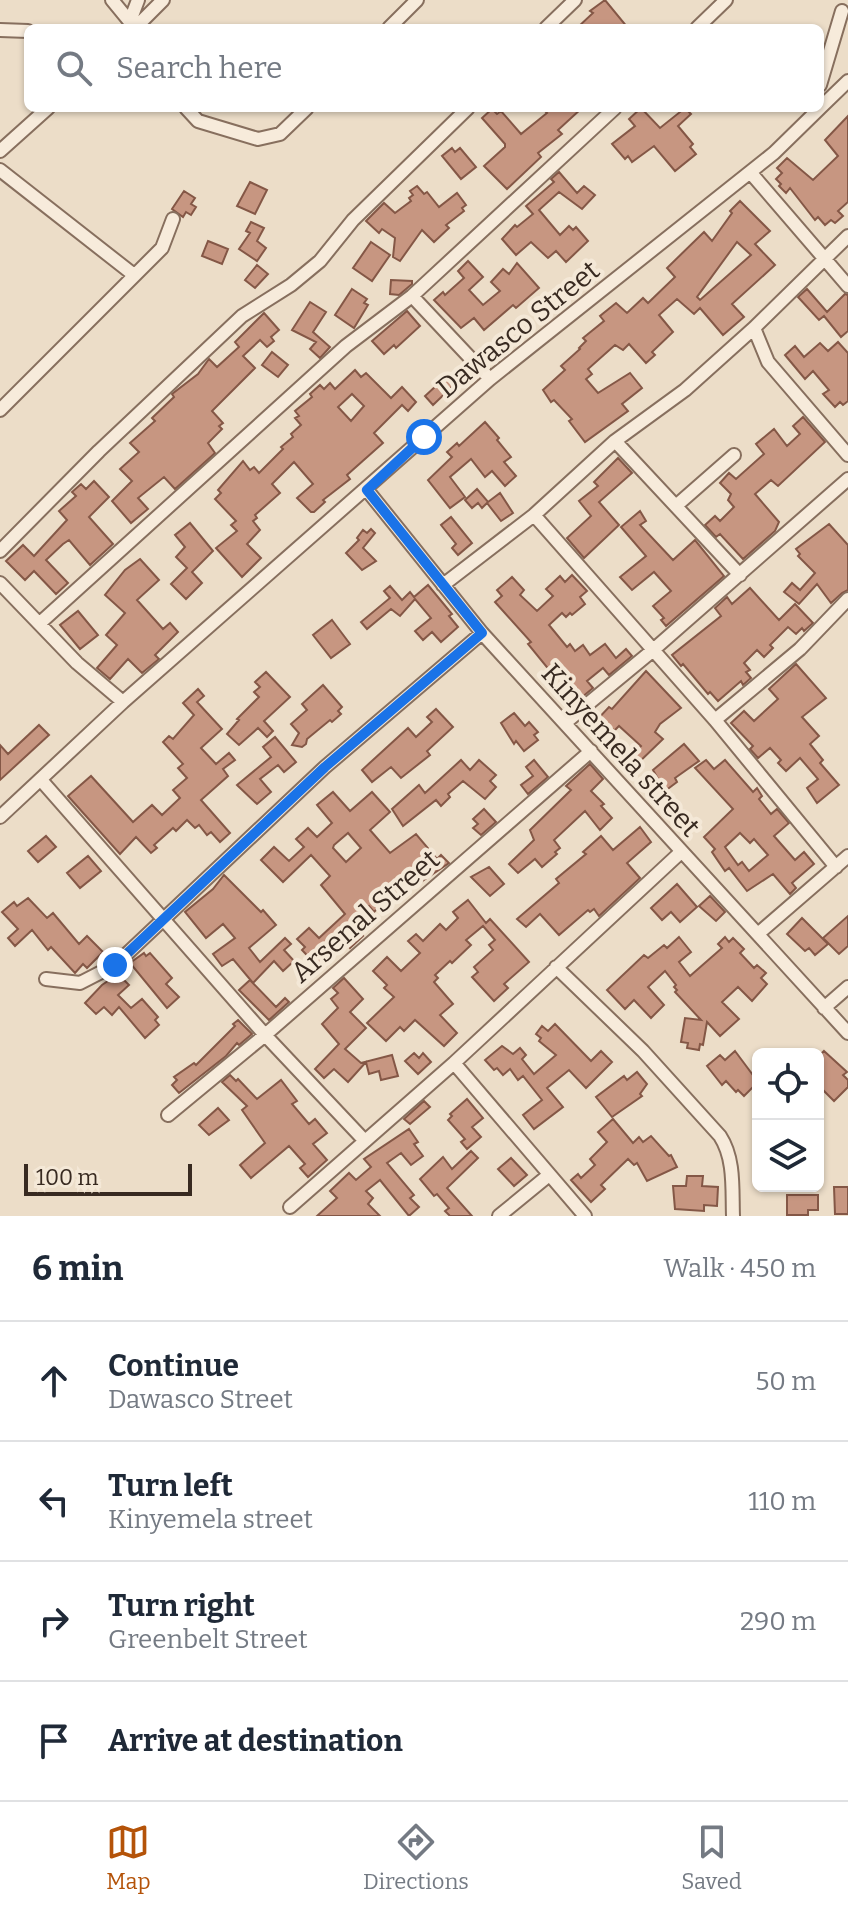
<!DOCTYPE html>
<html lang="en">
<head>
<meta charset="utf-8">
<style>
	:root { --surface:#fff; --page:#f6f6f7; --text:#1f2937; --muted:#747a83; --line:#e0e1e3; --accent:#b45309 }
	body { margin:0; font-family:Bitter,serif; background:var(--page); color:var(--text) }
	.controls { position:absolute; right:24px; bottom:24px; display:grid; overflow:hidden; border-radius:12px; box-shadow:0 2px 6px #0004 }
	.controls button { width:72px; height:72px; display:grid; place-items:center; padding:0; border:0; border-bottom:2px solid var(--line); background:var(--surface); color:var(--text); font:40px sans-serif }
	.scale { position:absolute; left:24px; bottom:20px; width:168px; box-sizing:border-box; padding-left:8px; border:4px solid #382a21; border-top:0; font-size:22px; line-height:28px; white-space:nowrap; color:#382a21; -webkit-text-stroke:6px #f4e8d7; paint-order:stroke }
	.stop { position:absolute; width:24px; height:24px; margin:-18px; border:6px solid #1a73e8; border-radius:50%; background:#fff }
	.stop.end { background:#1a73e8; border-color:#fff; box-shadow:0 2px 8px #0008 }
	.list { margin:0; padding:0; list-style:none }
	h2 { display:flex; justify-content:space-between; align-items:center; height:104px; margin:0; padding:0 32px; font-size:34px }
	h2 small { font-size:26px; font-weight:400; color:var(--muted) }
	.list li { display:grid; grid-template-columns:52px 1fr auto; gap:24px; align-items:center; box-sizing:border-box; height:120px; padding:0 32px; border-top:2px solid var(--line) }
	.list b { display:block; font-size:30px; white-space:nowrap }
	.list p { margin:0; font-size:26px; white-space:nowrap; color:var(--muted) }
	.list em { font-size:26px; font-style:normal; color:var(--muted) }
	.icon { flex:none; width:44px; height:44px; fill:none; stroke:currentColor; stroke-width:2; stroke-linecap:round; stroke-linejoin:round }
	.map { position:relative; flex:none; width:848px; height:1216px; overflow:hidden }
	.search { position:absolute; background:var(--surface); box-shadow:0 2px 6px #0004; left:24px; right:24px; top:24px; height:88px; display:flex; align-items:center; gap:20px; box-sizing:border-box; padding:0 28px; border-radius:12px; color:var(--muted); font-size:30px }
	.sheet { height:584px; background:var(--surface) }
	nav { display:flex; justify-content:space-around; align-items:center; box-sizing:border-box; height:112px; border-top:2px solid var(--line); background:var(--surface); font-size:22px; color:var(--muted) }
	nav a { display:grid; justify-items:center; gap:4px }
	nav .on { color:var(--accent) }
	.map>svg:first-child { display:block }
	.building { fill:#c79681; stroke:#845746; stroke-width:2; fill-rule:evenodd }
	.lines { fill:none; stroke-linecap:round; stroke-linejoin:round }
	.minor-casing { stroke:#876f5e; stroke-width:16 }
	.minor { stroke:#f7ebdb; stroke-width:12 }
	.route { stroke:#1a73e8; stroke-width:10 }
	.labels { text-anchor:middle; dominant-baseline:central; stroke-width:8; stroke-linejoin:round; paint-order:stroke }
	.street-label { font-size:28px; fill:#382a21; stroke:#f4e8d7 }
</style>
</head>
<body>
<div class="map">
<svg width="848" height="1216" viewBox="0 0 848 1216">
	<rect width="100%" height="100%" fill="#ecddc8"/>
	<path class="building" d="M605,0L628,28H577L593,13L590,11Z
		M542,108H582L558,130L562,134L538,153L541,157L507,189L484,166L505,147V144L482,118L492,109L497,114L501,111L521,134L547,113Z
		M641,108L660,128L685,108L691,114L678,126L693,144L690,147L696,154L675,171L654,146L632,162L628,156L625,159L612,144L635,126L629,119Z
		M848,116V202L838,211L843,216L835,223L831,220L825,225L818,217L815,220L790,188L786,193L779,186L781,184L776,179L782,173L777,168L787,158L813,180L838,156L825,140Z
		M452,148L455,152L460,148L476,167L461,179L442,156Z
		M559,172L577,193L584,186L595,195L582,209L559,192L539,210L560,235L569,226L573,230L576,227L588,241L566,262L556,251L548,258L531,242L516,255L502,239L515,225L517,227L533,214L526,206L554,182L551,179Z
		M250,182L267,190L255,214L237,206Z
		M417,186L424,194L427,192L439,207L457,193L466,205L462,208L464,211L446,225L449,228L434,242L422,230L400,261L393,257L395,238L382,229L379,233L366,221L384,203L395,213L411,201L409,198L413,195L410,191Z
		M184,191L195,198L191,204L196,207L191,215L186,212L183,217L172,209Z
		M740,201L770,231L755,244L775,265L732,304L744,317L723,335L700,308L694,314L677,299L659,315L673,332L652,352L655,355L646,363L629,344L623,350L615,345L588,369L592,374L586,379L598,393L630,373L642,388L622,404L628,411L585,442L569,421L572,419L554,400L551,402L543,390L565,370L561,366L580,349L579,348L586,341L583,338L604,321L600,316L616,303L627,313L643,298L648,303L675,277L667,268L704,232L712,241L732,213L730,211ZM737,242L751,255L700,300L697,297Z
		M251,222L264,228L257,241L266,248L257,261L239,249L250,233L246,231Z
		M208,241L228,249L222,264L202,256Z
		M371,242L390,255L372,281L353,268Z
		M468,261L483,277L469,290L483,305L500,291L491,282L503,269L509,274L517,263L539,288L516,308L513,305L484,330L474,318L461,328L434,300L443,292L445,295L464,278L458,271Z
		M257,265L268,274L255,288L245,280Z
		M391,280L412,281V284L399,295L390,294Z
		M352,289L367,299L364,303L368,305L354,328L335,315Z
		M807,289L827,312L845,294L848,295V331L841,337L824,316L819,320L798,297Z
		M310,302L326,312L313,332L330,347L320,358L310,349L316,342L292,330Z
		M407,311L420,326L396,348L394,345L384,354L372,341Z
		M264,313L279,330L271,337L274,341L267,347L260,340L243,356L255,368L212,411L223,423L219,426L222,429L208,443L215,453L175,489L164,477L138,498L148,509L131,523L112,501L132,481L120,469L139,452L130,443L155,421L152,418L174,397L172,394L198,374L209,359L217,367L239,347L235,342Z
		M838,342L848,353V401L843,405L840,402L835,407L823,394L829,390L813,371L805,379L785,355L795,346L804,357L820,343L828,351Z
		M272,352L288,365L278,377L262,365Z
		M355,370L361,377L366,373L391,398L402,387L416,402L408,411L402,405L374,433L383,443L347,475L350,479L323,500L325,502L314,512H311L297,498L313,484L294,462L272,484L280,493L255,515L257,518L253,521L260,530L247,544L261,558L242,577L216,548L237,531L231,525L236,521L215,499L221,493L218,490L243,461L250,470L254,467L259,473L283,449L281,447L293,437L291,434L301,425L295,418L299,416L295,411L312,397L310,394L320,385L324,389L330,383L335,389ZM352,394L364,406L351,421L338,407Z
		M449,374L457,382L433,405L425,396Z
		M803,417L825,442L778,486L771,480L755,494L779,522L775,531L743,559L720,534L716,537L705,525L715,516L720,521L734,507L728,500L731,494L720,483L729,473L736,479L764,454L756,444L774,429L787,446L800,434L793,426Z
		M485,422L499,438L497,440L511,457L504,462L516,476L505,486L492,471L485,477L471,459L450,477L465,497L450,508L428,480L452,457L447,452L457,443L459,446Z
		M618,458L632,473L599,502L619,525L584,558L567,538L591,516L579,501L598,486L594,482Z
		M94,481L109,497L89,517L113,544L90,565L69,540L63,544L46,560L68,583L56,594L34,571L25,580L6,561L23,545L34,556L67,520L59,511L76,496L72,492L81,484L86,489Z
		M477,489L488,502L500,493L513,513L501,521L487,503L482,508L478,503L472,508L465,500Z
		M640,511L646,521L640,525L673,560L695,540L724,576L666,626L661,620L664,618L653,606L671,591L654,572L632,590L620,577L646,556L621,527Z
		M451,517L472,543L458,555L452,548L456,544L441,525Z
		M190,523L213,551L192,572L202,583L186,599L171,584L187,568L176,557L185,547L175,535Z
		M829,524L848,545V590L842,593L831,603L817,584L799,604L784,592L792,583L800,590L815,573L798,556L800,554L796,549Z
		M371,529L375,533L363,548L376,561L362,570L346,553L359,540L357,538L363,530L367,533Z
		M140,559L159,580L137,600L163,629L170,623L178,632L155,655L159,659L142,673L128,659L110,679L97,668L117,645L106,635L125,613L105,595L125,570Z
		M572,575L587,591L580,597L585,604L572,615L570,613L566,617L562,613L549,625L567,647L570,644L575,651L583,645L590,655L605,644L616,658L626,649L632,656L609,675L603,668L587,681L593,688L575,703L568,694L572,691L555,668L550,671L528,644L531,642L495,602L502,596L497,590L512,577L524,590L520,595L537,611L553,596L546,589L560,576L565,582Z
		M428,585L452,614L449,616L458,627L441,642L432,632L423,640L415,631L431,618L415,599L400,616L391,609L367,629L361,622L390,598L384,591L390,586L402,600L410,592L414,597Z
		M750,588L779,620L795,604L813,623L804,631L802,628L796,634L788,627L770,645L773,648L764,657L757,650L744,663L750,670L746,672L751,678L743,685L741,681L718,701L710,692L708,694L683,664L681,666L672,655L721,616L715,608L727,597L732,604Z
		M78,611L98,635L80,649L60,625Z
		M332,620L350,644L331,658L313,635Z
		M796,664L826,698L802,717L819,736L810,744L823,760L820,763L839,785L817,803L807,788L818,779L800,758L786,771L778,763L781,760L770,748L758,758L750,749L753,746L731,723L744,711L754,721L778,699L769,689Z
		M646,671L681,708L660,724L655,732L663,739L633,768L626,762L641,746L619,726L614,731L608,724L599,731L593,724L609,707L612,709Z
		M266,672L290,697L264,721L273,731L267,737L258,728L239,745L227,734L239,720L237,719L259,697L254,692L260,687L255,682Z
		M323,685L342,707L338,711L341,714L332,722L330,720L307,739L306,744L302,747L292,745L299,733L291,724L307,710L302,704Z
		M198,689L204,696L197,702L222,729L201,748L216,764L229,753L235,760L223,769L228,776L201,800L230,833L220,842L211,832L207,835L199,825L195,828L187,820L176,831L173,828L154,845L157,848L151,853L136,837L120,854L68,796L91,776L133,822L152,805L162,815L180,798L173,790L187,778L178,768L183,764L163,742L169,736L173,739L194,715L183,703Z
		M436,709L453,727L427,751L430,755L401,778L391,767L372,782L362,770L408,728L416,737L432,722L427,717Z
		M514,713L525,726L529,722L538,732L534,735L538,740L524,751L516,741L514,744L501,723Z
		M39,725L49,735L0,780V745L8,754Z
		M275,737L296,762L284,772L278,765L260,779L271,792L257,804L237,785L271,757L263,747Z
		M684,744L699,761L675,778L677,782L665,791L653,770Z
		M461,760L470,770L479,760L496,775L490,781L496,787L485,799L463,781L448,794L450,797L441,806L436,800L403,826L392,809L419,785L425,793Z
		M534,760L548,777L528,794L521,785L533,776L526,767Z
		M706,760L714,769L725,760L753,792L757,788L762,796L759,799L771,814L777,809L789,823L774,836L795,860L804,852L814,864L792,883L796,888L790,894L773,874L747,891L729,868L725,871L712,852L715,849L704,837L733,809L695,768ZM740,833L750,843L754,839L768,855L749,871L742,862L738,865L725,847Z
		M590,764L603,779L591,791L604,804L601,806L612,818L600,830L585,811L554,840L560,848L555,852L557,854L542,867L535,859L518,873L509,864L534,840L530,830L571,790L566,786Z
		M333,792L350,811L372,792L390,812L370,830L390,853L416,834L437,859L441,855L449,863L421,882L414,874L399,887L405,895L398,901L394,897L388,902L386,900L374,912L369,906L351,924L363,936L350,948L345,942L318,967L302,950L305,947L297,939L309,928L319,938L345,914L321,885L330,876L311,855L283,882L261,860L274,847L289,861L304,847L296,839L308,828L317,837L332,823L317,805ZM348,833L361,848L346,862L333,848L334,845Z
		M484,809L496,822L481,835L473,828L478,824L473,819Z
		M640,827L651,842L627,863L640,878L599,916L594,909L590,912L588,910L559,935L540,914L526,927L517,919L559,883L556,879L586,854L583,852L601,836L613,850Z
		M46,836L56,847L38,862L28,851Z
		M88,856L101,871L80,888L67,873Z
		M489,867L504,884L490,896L471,877Z
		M224,875L261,912L263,910L276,925L249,948L260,962L285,938L291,944L284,950L294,961L283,971L274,961L253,983L233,959L222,966L213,954L235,938L223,924L206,938L185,912L213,889Z
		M677,884L697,907L680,922L671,912L662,920L651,908Z
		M710,896L725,912L716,921L699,906Z
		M28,898L47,918L53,913L79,944L87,936L103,952L87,968L83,964L75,973L51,947L48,950L32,930L15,946L8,938L18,929L2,912L14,902L17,906Z
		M468,900L486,923L490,919L529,962L504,984L508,988L494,1001L472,977L478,972L474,967L493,950L489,945L495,940L483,926L466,940L471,945L452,963L450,961L435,975L438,978L434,982L453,1004L440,1015L457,1033L444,1046L415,1020L404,1031L400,1027L386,1041L367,1023L394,997L384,988L387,985L373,971L387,957L401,971L420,953L408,941L416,934L423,941L440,924L446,930L458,918L453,912Z
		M848,916V946L839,954L823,938Z
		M802,918L828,944L815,955L809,948L805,951L787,934Z
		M679,937L691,952L679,962L690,976L722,948L718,944L725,937L729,942L733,938L744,949L740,953L754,968L757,965L766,973L761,978L767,984L752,1001L738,987L722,1002L739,1019L720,1036L707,1022L703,1045L700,1044L699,1050L687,1048L688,1043L681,1042L685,1018L701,1020L675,992L677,990L674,987L676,985L665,971L648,987L664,1005L651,1018L634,1000L625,1009L607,990L644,955L648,958L664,945L667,948Z
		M144,953L146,956L150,953L172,978L166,984L179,997L167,1008L130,963Z
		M118,974L129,985L118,995L131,1008L142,999L158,1017L155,1020L159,1025L145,1038L119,1007L112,1015L104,1007L96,1014L85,1003L102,985Z
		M344,978L363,999L350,1012L366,1028L345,1049L361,1063L392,1055L398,1076L381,1080L379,1071L369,1074L366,1062L348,1082L334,1069L324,1078L315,1069L339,1044L322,1024L338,1008L331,999L338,993L333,988Z
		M250,980L276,1007L285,998L289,1002L269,1020L239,990Z
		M238,1020L252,1034L239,1045L237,1043L226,1056L179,1093L172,1085L177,1080L174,1077L194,1063L196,1065L235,1026L233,1024Z
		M555,1024L591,1061L601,1051L612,1062L586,1088L569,1070L547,1088L563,1107L534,1129L523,1115L542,1100L523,1076L518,1080L510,1069L503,1075L497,1068L494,1070L485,1060L502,1046L513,1054L520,1048L526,1055L522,1059L534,1074L556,1055L539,1041L541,1038L536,1034L542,1026L548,1031Z
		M735,1051L758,1082L744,1096L738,1090L736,1092L726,1081L722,1085L707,1066L720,1055L725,1060Z
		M824,1051L847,1072L843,1075L848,1080V1087L834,1101L818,1085V1057Z
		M414,1053L419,1058L423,1053L431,1062L418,1074L405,1061Z
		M637,1072L647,1084L640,1094L642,1096L612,1117L596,1097L624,1076L627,1080Z
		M230,1075L236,1081L238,1079L257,1099L281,1080L297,1101L292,1104L309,1124L315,1119L327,1133L313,1144L327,1160L308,1177L300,1168L305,1164L289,1146L251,1178L240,1165L265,1143L242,1110L247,1106L222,1082Z
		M467,1099L483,1118L472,1127L481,1137L467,1149L461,1142L465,1139L448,1120L452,1116L450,1114Z
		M424,1101L430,1107L410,1124L404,1119Z
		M218,1108L229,1120L209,1135L199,1125Z
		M613,1119L633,1143L639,1137L643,1142L651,1136L669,1156L671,1155L677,1167L647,1181L637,1163L634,1165L628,1159L601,1185L605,1189L591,1202L571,1180L578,1174L581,1178L595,1165L590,1159L607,1142L598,1132Z
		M409,1129L418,1142L414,1144L423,1156L411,1165L401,1153L387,1163L414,1195L410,1198L419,1207L409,1216L380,1180L366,1191L373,1198L368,1204L380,1216H317L337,1198L330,1191L349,1173L356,1180L371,1167L364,1159Z
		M471,1151L478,1158L447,1188L472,1216H450L445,1211L449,1208L437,1194L434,1196L420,1179L443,1157L452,1169Z
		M511,1158L527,1175L514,1186L498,1169Z
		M687,1176H703L702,1186L718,1187L717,1206L704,1205V1211L675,1209L673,1186H686Z
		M834,1187H848V1214H835Z
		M787,1195H818V1210H808V1215H787Z"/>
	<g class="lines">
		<g class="minor-casing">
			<path id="minor" d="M112,0L135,28
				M130,21L138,0
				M135,28L163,0
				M389,28L417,0
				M546,28L575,0
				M697,28L726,0
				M0,30L28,31
				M820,85L842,11
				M186,108L198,121L258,139L280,134L307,108
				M820,108L848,81
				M0,151L48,108
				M0,170L134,275
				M750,172L848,286
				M412,296L490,379
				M754,328L768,362L848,455
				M0,410L162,248L173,219
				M615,441L740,575
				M367,490L482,633L848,1033
				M677,505L734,455
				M534,515L715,720L836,867
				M0,551L99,451L242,316L291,285L320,261L353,220L468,108
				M0,583L77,663L123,702
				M443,585L534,515L615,441L685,390L754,328L848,236
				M40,623L346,346L412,296L615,108
				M715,720L800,649L848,599
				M566,722L652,651L848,479
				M41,780L265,1035L364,1140
				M0,817L123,702L490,379L774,153L820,108
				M759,933L848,856
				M556,967L643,1051L720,1136C735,1159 732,1189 733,1216
				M46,979L80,983L115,965L325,767L482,633
				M824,1008L848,987
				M454,1063L585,1216
				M168,1115L265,1035L591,751
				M290,1207L454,1063L681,852
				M499,1216L549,1175"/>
		</g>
		<use href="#minor" class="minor"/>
	</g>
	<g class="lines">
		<path class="route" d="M115,965L325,767L482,633L367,490L424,437"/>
	</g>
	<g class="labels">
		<g class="street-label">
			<text transform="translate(518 329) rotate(-39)">Dawasco Street</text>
			<text transform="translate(621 750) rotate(48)">Kinyemela street</text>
			<text transform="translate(365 916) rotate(-41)">Arsenal Street</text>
		</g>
	</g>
</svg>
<div class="controls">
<button><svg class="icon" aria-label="locate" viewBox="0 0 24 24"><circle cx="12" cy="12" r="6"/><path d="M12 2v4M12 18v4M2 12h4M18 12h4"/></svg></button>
<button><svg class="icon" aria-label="layers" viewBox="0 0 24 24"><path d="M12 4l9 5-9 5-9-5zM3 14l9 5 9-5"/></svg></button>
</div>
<div class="scale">100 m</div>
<div class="stop" style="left:424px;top:437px"></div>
<div class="stop end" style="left:115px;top:965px"></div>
<div class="search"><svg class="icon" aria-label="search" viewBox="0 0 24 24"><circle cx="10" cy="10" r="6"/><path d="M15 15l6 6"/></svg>Search here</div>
</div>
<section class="sheet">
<h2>6 min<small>Walk · 450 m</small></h2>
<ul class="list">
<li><svg class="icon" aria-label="ahead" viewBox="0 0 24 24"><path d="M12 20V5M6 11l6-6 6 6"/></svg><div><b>Continue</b><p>Dawasco Street</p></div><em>50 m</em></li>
<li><svg class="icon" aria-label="left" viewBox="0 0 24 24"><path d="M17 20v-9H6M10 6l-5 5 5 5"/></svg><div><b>Turn left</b><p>Kinyemela street</p></div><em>110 m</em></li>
<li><svg class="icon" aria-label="right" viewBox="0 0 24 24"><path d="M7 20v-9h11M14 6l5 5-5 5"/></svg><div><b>Turn right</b><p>Greenbelt Street</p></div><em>290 m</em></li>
<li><svg class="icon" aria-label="arrive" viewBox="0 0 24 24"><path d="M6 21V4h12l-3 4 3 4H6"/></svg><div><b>Arrive at destination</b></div></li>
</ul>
</section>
<nav>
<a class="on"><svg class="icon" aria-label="map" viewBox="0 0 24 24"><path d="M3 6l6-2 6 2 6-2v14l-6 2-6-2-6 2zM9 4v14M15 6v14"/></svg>Map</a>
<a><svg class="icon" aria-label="directions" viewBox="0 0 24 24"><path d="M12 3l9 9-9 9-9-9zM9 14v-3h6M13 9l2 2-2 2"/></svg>Directions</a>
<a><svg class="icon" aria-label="saved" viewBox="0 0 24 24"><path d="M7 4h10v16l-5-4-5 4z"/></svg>Saved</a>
</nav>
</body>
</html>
